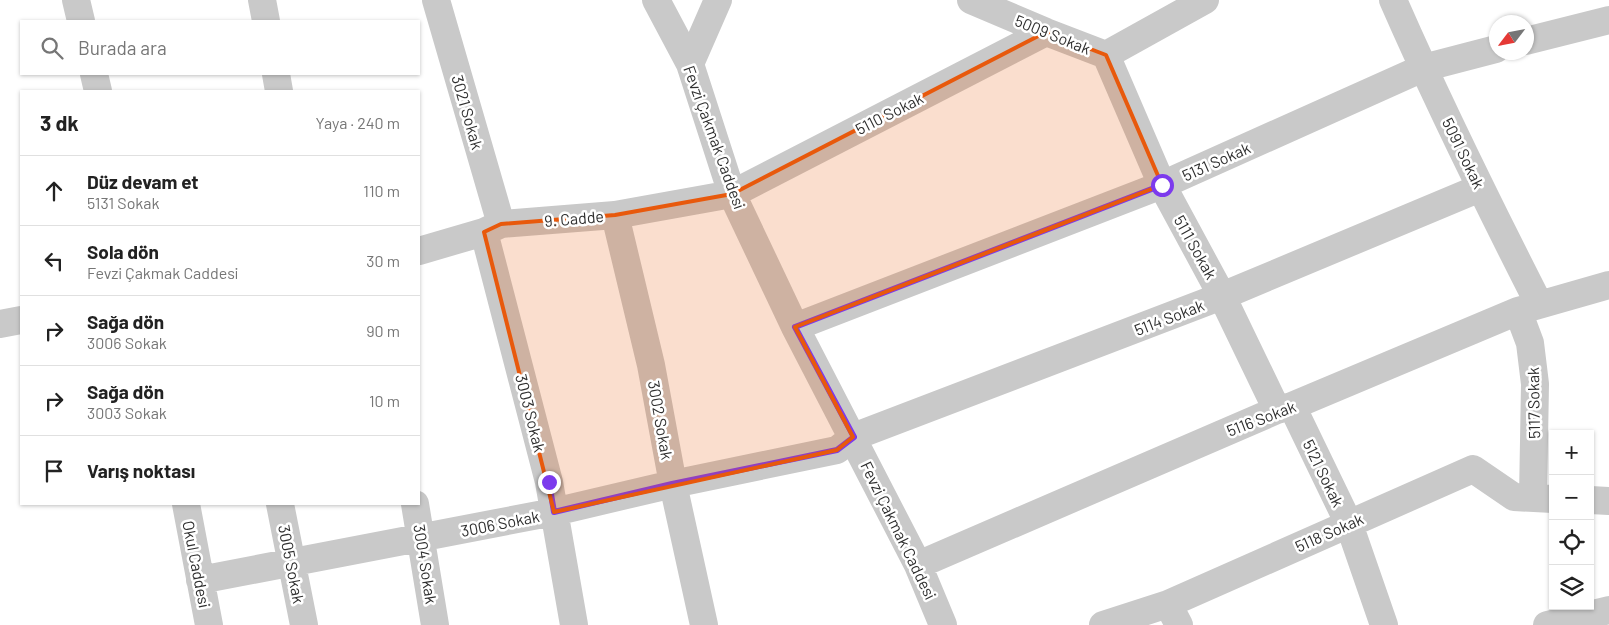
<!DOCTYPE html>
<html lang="tr">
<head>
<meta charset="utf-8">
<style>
	:root { --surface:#fff; --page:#f6f6f6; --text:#222; --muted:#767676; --line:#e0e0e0 }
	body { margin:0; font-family:Barlow,sans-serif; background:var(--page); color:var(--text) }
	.controls { position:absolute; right:15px; bottom:15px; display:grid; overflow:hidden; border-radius:0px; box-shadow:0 1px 4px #0004 }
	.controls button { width:45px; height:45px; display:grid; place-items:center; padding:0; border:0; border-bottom:1px solid var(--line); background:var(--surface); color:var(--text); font:25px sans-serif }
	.compass { position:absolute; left:1489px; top:15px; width:45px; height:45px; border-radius:50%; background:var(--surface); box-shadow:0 1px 4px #0004; rotate:238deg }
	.stop { position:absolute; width:15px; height:15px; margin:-11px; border:4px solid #7c3aed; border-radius:50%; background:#fff }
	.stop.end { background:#7c3aed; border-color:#fff; box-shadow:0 1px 5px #0008 }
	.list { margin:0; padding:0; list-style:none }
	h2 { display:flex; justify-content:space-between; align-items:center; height:65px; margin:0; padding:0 20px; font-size:21px }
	h2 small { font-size:16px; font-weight:400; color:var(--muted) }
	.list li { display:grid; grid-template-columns:32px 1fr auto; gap:15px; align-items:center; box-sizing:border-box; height:70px; padding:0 20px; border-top:1px solid var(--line) }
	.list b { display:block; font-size:19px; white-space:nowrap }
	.list p { margin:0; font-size:16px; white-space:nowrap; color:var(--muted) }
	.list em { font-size:16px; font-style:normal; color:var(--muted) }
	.icon { flex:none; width:28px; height:28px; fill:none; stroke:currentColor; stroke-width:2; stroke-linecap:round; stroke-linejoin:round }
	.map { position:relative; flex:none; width:1609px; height:625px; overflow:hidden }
	.search { position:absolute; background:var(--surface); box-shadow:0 1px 4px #0004; left:20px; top:20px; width:400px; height:55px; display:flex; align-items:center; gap:12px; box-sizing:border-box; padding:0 18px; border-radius:0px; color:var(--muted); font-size:19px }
	.panel { position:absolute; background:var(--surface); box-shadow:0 1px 4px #0004; left:20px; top:90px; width:400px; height:415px; border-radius:0px }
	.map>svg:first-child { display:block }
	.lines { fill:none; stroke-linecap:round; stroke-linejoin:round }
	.minor { stroke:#c9c9c9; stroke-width:28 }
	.route { stroke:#7c3aed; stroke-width:6 }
	.marked { fill:#e8590c; fill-opacity:0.2; stroke:#e8590c; stroke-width:4; stroke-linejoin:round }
	.labels { text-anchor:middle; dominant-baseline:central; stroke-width:5; stroke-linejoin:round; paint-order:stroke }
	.street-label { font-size:16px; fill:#2f2f2f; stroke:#fff }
</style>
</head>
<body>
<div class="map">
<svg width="1609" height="625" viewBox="0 0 1609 625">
	<rect width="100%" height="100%" fill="#fff"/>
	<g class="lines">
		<path class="minor" d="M76,0L81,21
			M262,0L266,21
			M436,0L501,224
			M656,0L690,64L732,194L795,327L918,565L943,625
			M971,0L1046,32L1106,55
			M1393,0C1438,103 1488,204 1539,304
			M1526,41L1609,20
			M1106,55L1162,185L1222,296L1277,410
			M1106,55L1205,0
			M690,64L718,0
			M94,74L98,91
			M276,74L279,91
			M615,215L651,365L673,484L704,625
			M484,232L549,482L574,625
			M419,251L484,232L501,224L615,215L732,194L1046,32
			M1518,311L1530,343L1535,384L1533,498
			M0,324L21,320
			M795,327L1162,185L1423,68L1496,49
			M1292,406L1349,524L1384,625
			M1590,500L1609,501
			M186,504L209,625
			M280,504L304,625
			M415,504L435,625
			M918,565L1277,410L1292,406L1518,311L1609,285
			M200,580L554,512L673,484L837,450L853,437L1222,296L1480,188
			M1168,604L1179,625
			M1103,625L1168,604L1473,469L1514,497L1553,499
			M1547,625L1609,610"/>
	</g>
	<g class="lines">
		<path class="route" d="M549,482L554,512L672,484L837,450L854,437L795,327L1162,185"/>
	</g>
	<path class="marked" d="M1046,32L1106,55L1162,185L795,327L853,437L837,450L554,512L484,232L501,224L615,215L732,194Z"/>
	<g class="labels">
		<g class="street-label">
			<text transform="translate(1053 34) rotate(22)">5009 Sokak</text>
			<text transform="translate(468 112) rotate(74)">3021 Sokak</text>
			<text transform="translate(889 113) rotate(-27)">5110 Sokak</text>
			<text transform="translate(715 137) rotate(70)">Fevzi Çakmak Caddesi</text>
			<text transform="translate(1464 153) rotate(64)">5091 Sokak</text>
			<text transform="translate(1216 161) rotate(-24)">5131 Sokak</text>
			<text transform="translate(574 218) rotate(-5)">9. Cadde</text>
			<text transform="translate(1196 247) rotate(61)">5111 Sokak</text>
			<text transform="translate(1169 317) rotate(-21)">5114 Sokak</text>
			<text transform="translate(1533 403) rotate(-91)">5117 Sokak</text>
			<text transform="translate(531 413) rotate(76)">3003 Sokak</text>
			<text transform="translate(1261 418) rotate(-21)">5116 Sokak</text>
			<text transform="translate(661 420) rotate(80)">3002 Sokak</text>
			<text transform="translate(1324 473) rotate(64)">5121 Sokak</text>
			<text transform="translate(500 523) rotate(-11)">3006 Sokak</text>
			<text transform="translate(899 530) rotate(64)">Fevzi Çakmak Caddesi</text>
			<text transform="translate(1329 532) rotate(-24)">5118 Sokak</text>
			<text transform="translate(197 564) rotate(79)">Okul Caddesi</text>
			<text transform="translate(292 564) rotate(79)">3005 Sokak</text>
			<text transform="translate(426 564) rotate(81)">3004 Sokak</text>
		</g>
	</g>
</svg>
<div class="controls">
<button>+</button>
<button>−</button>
<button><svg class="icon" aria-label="locate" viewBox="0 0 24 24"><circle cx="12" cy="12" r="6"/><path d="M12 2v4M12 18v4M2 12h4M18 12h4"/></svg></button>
<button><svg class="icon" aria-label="layers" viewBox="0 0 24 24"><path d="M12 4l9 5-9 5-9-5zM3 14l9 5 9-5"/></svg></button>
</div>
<svg class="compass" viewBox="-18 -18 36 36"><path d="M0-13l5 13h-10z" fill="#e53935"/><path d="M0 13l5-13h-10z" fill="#767676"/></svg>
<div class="stop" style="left:1162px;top:185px"></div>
<div class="stop end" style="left:549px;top:482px"></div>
<div class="search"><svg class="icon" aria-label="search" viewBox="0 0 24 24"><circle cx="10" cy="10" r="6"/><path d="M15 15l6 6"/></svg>Burada ara</div>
<section class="panel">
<h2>3 dk<small>Yaya · 240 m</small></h2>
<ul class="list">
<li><svg class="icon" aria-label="ahead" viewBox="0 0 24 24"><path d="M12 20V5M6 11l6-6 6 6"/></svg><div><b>Düz devam et</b><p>5131 Sokak</p></div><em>110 m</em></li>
<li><svg class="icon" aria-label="left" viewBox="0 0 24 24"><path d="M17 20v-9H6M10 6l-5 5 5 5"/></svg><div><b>Sola dön</b><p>Fevzi Çakmak Caddesi</p></div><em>30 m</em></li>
<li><svg class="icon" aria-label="right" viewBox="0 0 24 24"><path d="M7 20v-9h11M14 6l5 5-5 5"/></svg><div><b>Sağa dön</b><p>3006 Sokak</p></div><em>90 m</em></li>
<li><svg class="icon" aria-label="right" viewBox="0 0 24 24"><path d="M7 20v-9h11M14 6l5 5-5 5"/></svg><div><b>Sağa dön</b><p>3003 Sokak</p></div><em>10 m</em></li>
<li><svg class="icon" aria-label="arrive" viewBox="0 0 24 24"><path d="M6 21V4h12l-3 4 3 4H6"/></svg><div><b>Varış noktası</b></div></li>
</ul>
</section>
</div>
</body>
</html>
